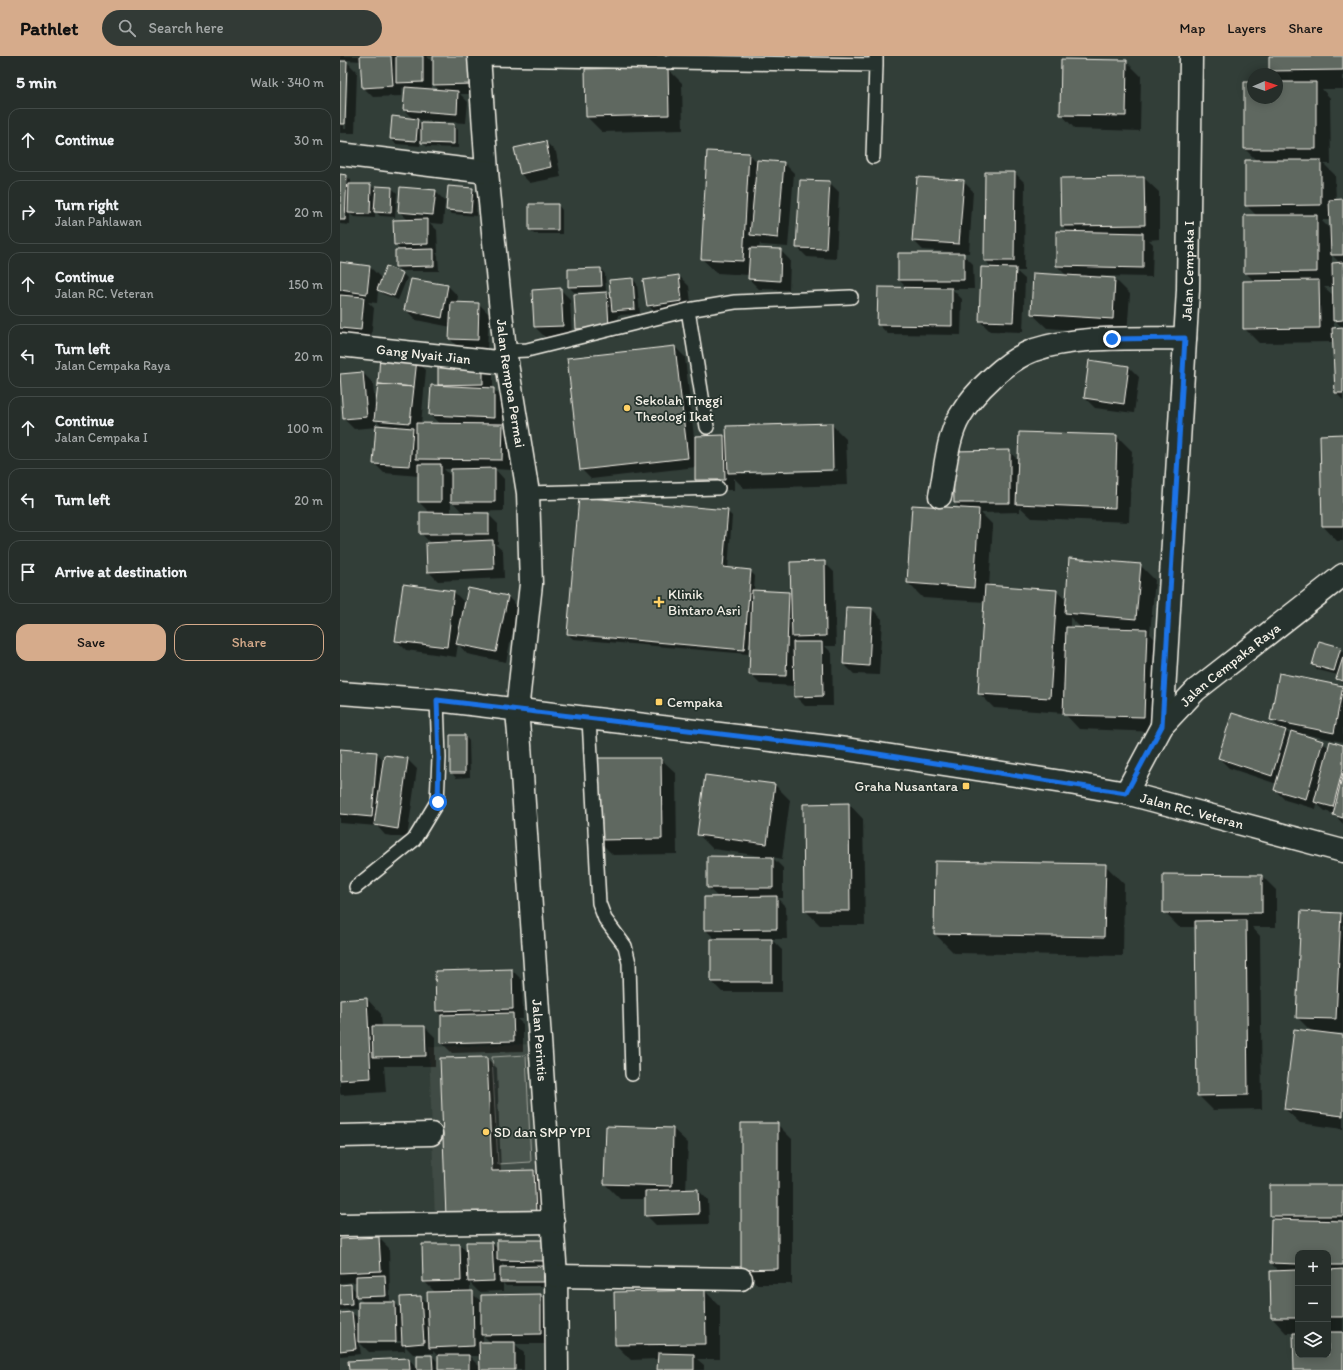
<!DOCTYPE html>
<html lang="en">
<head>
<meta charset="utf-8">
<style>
	:root { --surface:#262e2a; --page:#323a36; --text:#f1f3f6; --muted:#a4a8a8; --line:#424a47; --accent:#d6ab8b }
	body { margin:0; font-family:Itim,sans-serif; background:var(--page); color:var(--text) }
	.controls { position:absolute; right:12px; bottom:12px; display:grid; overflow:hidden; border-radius:8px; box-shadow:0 2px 10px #0003 }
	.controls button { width:36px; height:36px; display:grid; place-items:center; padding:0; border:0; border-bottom:1px solid var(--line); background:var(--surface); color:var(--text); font:20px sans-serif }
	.compass { position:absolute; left:907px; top:12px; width:36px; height:36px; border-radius:50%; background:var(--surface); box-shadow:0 2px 10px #0003; rotate:88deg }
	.stop { position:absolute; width:12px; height:12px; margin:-9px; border:3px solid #1a73e8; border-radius:50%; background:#fff }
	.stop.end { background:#1a73e8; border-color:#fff; box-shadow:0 1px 4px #0008 }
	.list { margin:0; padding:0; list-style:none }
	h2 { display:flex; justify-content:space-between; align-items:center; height:52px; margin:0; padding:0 16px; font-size:17px }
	h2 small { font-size:13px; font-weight:400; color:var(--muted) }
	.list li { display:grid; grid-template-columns:26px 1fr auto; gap:12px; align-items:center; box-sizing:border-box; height:64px; margin:0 8px 8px; padding:0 8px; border:1px solid var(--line); border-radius:12px }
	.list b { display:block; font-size:15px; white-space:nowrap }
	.list p { margin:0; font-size:13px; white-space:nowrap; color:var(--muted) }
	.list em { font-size:13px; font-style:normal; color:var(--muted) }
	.actions { display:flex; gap:8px; padding:12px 16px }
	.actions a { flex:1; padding:9px 0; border:1px solid var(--accent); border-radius:12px; text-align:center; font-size:14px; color:var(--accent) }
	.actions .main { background:var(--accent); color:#111 }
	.icon { flex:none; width:22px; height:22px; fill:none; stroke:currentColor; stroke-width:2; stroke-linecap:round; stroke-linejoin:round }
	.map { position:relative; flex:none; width:1003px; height:1314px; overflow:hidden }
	header { display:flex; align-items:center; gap:24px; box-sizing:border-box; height:56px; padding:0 20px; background:var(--accent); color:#111 }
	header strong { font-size:19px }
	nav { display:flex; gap:22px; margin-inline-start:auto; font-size:14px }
	.search { width:280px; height:36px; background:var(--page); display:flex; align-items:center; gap:10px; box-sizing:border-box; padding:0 14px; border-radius:22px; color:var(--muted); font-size:15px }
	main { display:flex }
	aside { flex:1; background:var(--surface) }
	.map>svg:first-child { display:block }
	.built { fill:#404b44 }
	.green { fill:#4c564f; stroke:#a0a49c }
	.shadow { fill:#0007; fill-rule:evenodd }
	.building { fill:#5f6861; stroke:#f4f1e8 }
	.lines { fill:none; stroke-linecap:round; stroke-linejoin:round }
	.lane-casing { stroke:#f4f1e8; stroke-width:16 }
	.street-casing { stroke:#f4f1e8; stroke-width:25 }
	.secondary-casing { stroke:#f4f1e8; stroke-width:25 }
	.lane { stroke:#26332d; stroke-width:13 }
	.street { stroke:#26332d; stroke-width:22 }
	.secondary { stroke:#26332d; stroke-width:22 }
	.route { stroke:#1a73e8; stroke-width:5 }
	.poi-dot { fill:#ffd166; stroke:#26332d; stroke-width:1.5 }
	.labels { text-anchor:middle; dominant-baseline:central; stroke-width:3.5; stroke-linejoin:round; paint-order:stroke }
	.street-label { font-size:14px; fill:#f4f1e8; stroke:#26332d }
	.poi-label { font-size:14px; fill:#f4f1e8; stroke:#26332d; text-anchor:start }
</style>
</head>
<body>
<header>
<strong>Pathlet</strong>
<div class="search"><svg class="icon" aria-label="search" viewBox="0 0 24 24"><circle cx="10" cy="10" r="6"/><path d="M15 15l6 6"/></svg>Search here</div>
<nav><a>Map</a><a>Layers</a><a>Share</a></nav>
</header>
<main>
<aside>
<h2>5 min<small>Walk · 340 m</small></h2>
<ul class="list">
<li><svg class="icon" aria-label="ahead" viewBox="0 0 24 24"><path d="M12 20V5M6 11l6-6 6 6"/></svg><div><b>Continue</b></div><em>30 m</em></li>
<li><svg class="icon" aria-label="right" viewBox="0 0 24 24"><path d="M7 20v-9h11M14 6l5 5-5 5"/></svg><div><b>Turn right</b><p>Jalan Pahlawan</p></div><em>20 m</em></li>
<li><svg class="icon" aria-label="ahead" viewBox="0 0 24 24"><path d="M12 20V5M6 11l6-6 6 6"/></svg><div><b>Continue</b><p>Jalan RC. Veteran</p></div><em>150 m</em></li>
<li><svg class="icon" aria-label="left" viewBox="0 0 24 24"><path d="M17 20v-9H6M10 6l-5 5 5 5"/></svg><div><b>Turn left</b><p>Jalan Cempaka Raya</p></div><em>20 m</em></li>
<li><svg class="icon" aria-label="ahead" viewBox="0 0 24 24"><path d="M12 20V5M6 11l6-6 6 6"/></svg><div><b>Continue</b><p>Jalan Cempaka I</p></div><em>100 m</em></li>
<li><svg class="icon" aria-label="left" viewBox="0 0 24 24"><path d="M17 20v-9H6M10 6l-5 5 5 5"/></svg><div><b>Turn left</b></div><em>20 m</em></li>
<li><svg class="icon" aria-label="arrive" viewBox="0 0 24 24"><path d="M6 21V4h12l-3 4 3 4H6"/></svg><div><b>Arrive at destination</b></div></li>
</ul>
<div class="actions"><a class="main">Save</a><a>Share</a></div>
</aside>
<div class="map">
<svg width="1003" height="1314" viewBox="0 0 1003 1314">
	<rect width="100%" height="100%" fill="#323e38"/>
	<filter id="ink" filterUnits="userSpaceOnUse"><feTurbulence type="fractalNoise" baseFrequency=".025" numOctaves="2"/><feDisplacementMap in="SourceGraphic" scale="8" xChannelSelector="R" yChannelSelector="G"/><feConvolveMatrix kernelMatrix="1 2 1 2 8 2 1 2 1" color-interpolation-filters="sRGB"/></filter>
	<g filter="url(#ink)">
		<path class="built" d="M196,988L202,1162L95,1165L89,991Z"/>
		<path class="green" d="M186,999L191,1106L158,1108L152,1001Z"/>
		<path class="shadow" d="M0,0H86L94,7V0L143,38H120L128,46L126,67L77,64L81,68L114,69L118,74V92L87,91L81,85L80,90L56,88L51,83L74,64L64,54L66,35L62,31V40L33,41L23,31L22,5L5,4L17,16L15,77H0ZM6,14H8L6,73H4ZM92,27L100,35L92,34Z
			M449,0H520V9L498,14H464Z
			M930,0H1003V33H982L990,42L991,108H984L995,119L996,145L1003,144V344L996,337L993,286L919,287L904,272L915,226L905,216L917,160L906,149L917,105L905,93L913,27V42H937V27H943L937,21V18H934L930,14ZM981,164H990L991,174ZM992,199L1001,208H992ZM984,231H994V240ZM994,264L1003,272L994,273Z
			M786,5L801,20L800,75L735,73L721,58Z
			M327,12L342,27L343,74L262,76L247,61Z
			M206,86L216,96L221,121L190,127L180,117Z
			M409,98L418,107V105L444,107L454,117L448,191L421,189L420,187L419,193L440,194L450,204L449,234L419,233L409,223V219L377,217L362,203Z
			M675,117L685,127L684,215H676L685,223L683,276L650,275L640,265L653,213L645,204Z
			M0,119L6,120L11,124V129H31L36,135L37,131L52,132L57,137L55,161L40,160L35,155V162L14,161L10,158V169L0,168Z
			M804,122L819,136V183L809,184L813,188L812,221L759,220V222L775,223L790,238L787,278L707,272L692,258L727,220L717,210L728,176L722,170Z
			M623,125L633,135L629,197H622L633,208L634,233H612L622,243L621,279L548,278L538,268L567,232L559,224L610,198V196L583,194L573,184Z
			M489,126L499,136L496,203L467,201L457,191Z
			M133,133L137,138L136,160L112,158L107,154Z
			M95,135L105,145L103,168L90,167L97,174L98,197H96L98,199L99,215H61L56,211L61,195L55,188L69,165L59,155Z
			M218,149L222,154V178H194L190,173Z
			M0,207L30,211L40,221V228L62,217L67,222L58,244L43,238L38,234L37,247L28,246L34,252L31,283L0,280Z
			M261,213L265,218L266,235L234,236L229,231Z
			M339,220L349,230L352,255L318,259L308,249Z
			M293,223L297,228L300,258L278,259L279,281L247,283L237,273L235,239L267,237L271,241Z
			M71,224L108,230L118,240L117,247L139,248L149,258L147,294L120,293L110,283L111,271L76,264L66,254Z
			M220,233L230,243L232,279L205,281L195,271Z
			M335,291L345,301L354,381L384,380L388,384L491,368L506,383L508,429L404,432L394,422V434H366L356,424V411L251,423L241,413ZM498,413V415L402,418V416Z
			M76,304L86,314L81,368H100L90,359L99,330V307H143L153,317V333L164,343L163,370L173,379L172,414L155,413L164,423V455L122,456L111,444V456H106V457L148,458L158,468V488H155L163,495L164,522L98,525L88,515L91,488L81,477L90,457L79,446V420L44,417L34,407L37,371L14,373L4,363L0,319L23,317L33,327L35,354ZM36,364L43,371H37ZM104,413H112V421Z
			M789,311L799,321L794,357L755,352L745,342Z
			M1003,379V485H997L983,470Z
			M777,380L792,395L789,466L692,462L680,451V456L641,457L653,469L649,530L716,535L727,545L800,509L815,524L810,578L821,589L818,676L739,673L724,657L654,652L639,637L645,546L583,542L568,527L621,453L615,447L614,396L669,395L678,404ZM730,561L741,572H730Z
			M387,455L392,460L388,513L410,515L415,520L414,535L449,537L452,540L484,506L494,516L496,590H485L492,597L493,650H465L455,640V630L420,628L410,618L411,588H409L408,598L233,583L228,578Z
			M114,536L124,546L122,558L168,541L178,551L166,606L127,598L118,588L116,601L66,594L56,584Z
			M532,553L542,563L539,619L514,618L504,608Z
			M1000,592L1003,595V628L997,623L998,619L978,614L973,609Z
			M940,618L1003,631V686L959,677L958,679L982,686L989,692L1003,690V768L994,758L985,755L977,748L976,753L945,744L935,734L937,728L889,712L879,702L941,673L931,663ZM945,674L952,676L951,680Z
			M111,680H125L129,685L130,721L116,722L112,717Z
			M0,694L37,697L44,705L67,703L77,713L67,782L45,779L37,770L0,767Z
			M321,703L336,717L337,798L273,799L258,784Z
			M366,720L435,729L450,744L442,803L432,801L443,812V842H437L446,851L447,883H431L442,894V936H382L372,926L376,884L365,873L379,842L368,832L428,801L373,793L358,778Z
			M509,748L523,763L525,869H480L465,854Z
			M765,809L784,828L783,900L614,897L595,878Z
			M922,820L936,834V871H912L920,880L922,1053L873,1054L858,1039L856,871H839L824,856Z
			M1000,858L1003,861V977H992V979L1003,980V1073L960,1067L945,1053L972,976L957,961Z
			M172,914L182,924L183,963H177L183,968V995L112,997L102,987V960L97,955Z
			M27,943L41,958L42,971H85L95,981V1010H44L46,1036L1,1039L0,1037V945Z
			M147,1002L157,1012L161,1116L194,1115L204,1125L206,1167L117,1171Z
			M437,1068L452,1083V1228H417L402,1213Z
			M333,1073L348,1087L346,1135L358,1134L368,1144L369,1168L316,1169L306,1159V1143H280L265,1128Z
			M1003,1130V1314H955L954,1277H946L932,1262L931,1216H939L931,1207L936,1164L931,1159ZM958,1197H988V1299H958Z
			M39,1182L49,1192L50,1245L23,1246L16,1239L17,1253L0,1254V1230L10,1229L17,1236V1226L0,1227V1184Z
			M204,1185L209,1230H166L163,1227V1235L139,1236L130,1227V1236L142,1246L201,1239L211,1249V1288H175L184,1297V1314H141L140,1300H129L139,1310V1314H99V1301L93,1295V1297L73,1298L65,1290V1295L29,1296L19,1286L21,1298L0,1300V1258L12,1257L17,1261L18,1272H19L55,1247L61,1253L81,1241L89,1249L96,1237L84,1225L120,1189L127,1196L151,1187L158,1193ZM162,1207L166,1212H162ZM143,1279L151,1287H143ZM28,1285H61V1287H28Z
			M365,1235L380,1250V1303H357L364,1309V1314H318L319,1303L291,1304L276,1289Z
			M92,1300L97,1305V1314H10L69,1303L78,1313Z"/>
		<path class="building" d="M20,0H51L53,30L22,32Z
			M56,0H83V26L56,27Z
			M93,0H132L133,28L93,29Z
			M929,0H1003V14L929,15Z
			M721,3L787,4L786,60L720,59Z
			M0,5H7L5,68H0Z
			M328,11L329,59L246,61L245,13Z
			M904,26H913V42H937V26H976V93H904Z
			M65,31L118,35L117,58L63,54Z
			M52,60L78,63L76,85L50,83Z
			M81,67L114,68V88L81,87Z
			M206,85L211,111L180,118L174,92Z
			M367,95L409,97L403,205L361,203Z
			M417,104L444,106L438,182L410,179Z
			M905,104H981V149L905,150Z
			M645,116H675L674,205H644Z
			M0,118L7,119L5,164H0Z
			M577,121L624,124L619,188L572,185Z
			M804,121L805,169L721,170L720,122Z
			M460,124L490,125L486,193L456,192Z
			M9,128H31L30,158L8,157Z
			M36,130L52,131L51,157L34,156Z
			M108,130L133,132L131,156L106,154Z
			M60,131L96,134L93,159L58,156Z
			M1003,143V199H991L989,144Z
			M189,148H218V174H189Z
			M904,159H977V216L904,217Z
			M88,163V188L54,189L53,164Z
			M716,175L803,177V212L716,210Z
			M410,192L441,193L440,225L408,223Z
			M94,193V210L55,211V194Z
			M558,197H624V224H558Z
			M0,206L30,210L27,238L0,234Z
			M1003,206V264L993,265L992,207Z
			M46,210L63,217L54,240L37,234Z
			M641,211L676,212L673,266L639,265Z
			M261,212L262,230L228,231V213Z
			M693,217L775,222L773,263L691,258Z
			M339,219L342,245L307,250L303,224Z
			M293,222L295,253L272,255L269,224Z
			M71,223L108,229L102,262L64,254Z
			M979,224L980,272L903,273V225Z
			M538,231L612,232V270L537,269Z
			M221,232L223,270L194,271L192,234Z
			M267,236L269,271L236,273L234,238Z
			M0,239L24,241L21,274L0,272Z
			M111,246L139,247L138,284L109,283Z
			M1003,271V337H995L992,272Z
			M335,290L348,402L240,414L227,302Z
			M40,300L77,303L74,331L38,328Z
			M749,304L789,310L784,348L744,342Z
			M98,306H143V328L98,329Z
			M23,316L27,361L3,363L0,318Z
			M38,328L74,331L70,367L34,364Z
			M91,329L154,332V362L89,359Z
			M76,367L163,368L162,404L76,403Z
			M492,367L493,414L388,417L386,370Z
			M36,369L73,372L70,410L33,408Z
			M679,376L777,379L775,452L676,448Z
			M1003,378V470H982L980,379Z
			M384,379L385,424H355V380Z
			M670,394V447H614L613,395Z
			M78,408H101V446H78Z
			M155,412V446H111V413Z
			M239,441L388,454L383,511L411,514L404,594L227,578Z
			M572,449L639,453L634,532L567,527Z
			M80,456L149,457V478H80Z
			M153,484L154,513L87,516L86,487Z
			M729,502L801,508L796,563L725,557Z
			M485,505L486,580L452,581L450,506Z
			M63,528L114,535L107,591L55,585Z
			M645,529L717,534L710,642L638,638Z
			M128,532L168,540L156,596L116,588Z
			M412,534L449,536L446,620L409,619Z
			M506,551L532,552L529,610L503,608Z
			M726,571L807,573L804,661L723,659Z
			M979,585L1001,591L994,615L972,609Z
			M453,586H482L483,640L454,641Z
			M1003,601V625L996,623Z
			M939,617L1003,630L994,677L930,664Z
			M892,657L946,674L932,720L878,702Z
			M951,675L983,685L966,743L934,734Z
			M110,679H125V717H110Z
			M990,685L1003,689V712L993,751L974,746Z
			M0,693L37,696L32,761L0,758Z
			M44,699L68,702L58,773L34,769Z
			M256,702H321L322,783L257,784Z
			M1003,717V762L993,759Z
			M365,719L435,728L427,788L357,779Z
			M509,747L510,855H464L463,748Z
			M367,800L433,801V832H367Z
			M595,805L766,808L764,881L594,878Z
			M823,818L922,819V857H823Z
			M437,840V873L364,874V841Z
			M961,855L1001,857L996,963L956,962Z
			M906,864L908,1039L857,1040L855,865Z
			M371,883H432V926H371Z
			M172,913L173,953L96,955L95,915Z
			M27,942L31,1022L0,1024V944Z
			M173,957L174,985L101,987V959Z
			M32,970H85L86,1000L33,1001Z
			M954,973L1003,979V1060L944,1053Z
			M147,1001L152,1115L194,1114L196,1158L106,1161L100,1002Z
			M401,1067H438V1213L401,1214Z
			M266,1070L333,1072L332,1130L264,1128Z
			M930,1129H1003V1160H930Z
			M358,1133L359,1158L305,1160V1135Z
			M931,1163L1003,1165V1209H988V1197H958V1208L930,1207Z
			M39,1181L41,1215L0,1217V1183Z
			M157,1184H204V1205L157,1204Z
			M126,1186H152L154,1225L128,1226Z
			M82,1188H120L121,1225L83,1226Z
			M204,1210V1226H160V1211Z
			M1003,1213V1261H988V1214Z
			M958,1214V1262H931L930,1215Z
			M45,1219L46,1240L16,1241V1220Z
			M11,1228L12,1248L0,1249V1229Z
			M365,1234L366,1288L275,1289L274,1236Z
			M133,1235L134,1290L89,1292L87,1236Z
			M201,1238V1278L141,1279V1239Z
			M81,1240L84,1287L62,1289L60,1241Z
			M18,1246H55L56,1286H18Z
			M12,1256L16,1293L0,1295V1257Z
			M988,1276H1003V1314H954L953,1277H958V1299H988Z
			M139,1286H175V1314H140Z
			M318,1297L354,1298V1314H317Z
			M77,1299H92L93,1314H77Z
			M98,1299H129V1314H98Z
			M69,1302L70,1314H9L8,1305Z"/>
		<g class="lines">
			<g class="lane-casing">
				<path id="lane" d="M140,3L536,9V0
					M533,101L536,9
					M348,254L395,246L511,241
					M165,295L187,294L348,254L367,371
					M188,437L378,432
					M249,663L259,847L265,863L285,890L289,907L292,1018
					M16,831L74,784L97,746L99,702L97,644"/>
			</g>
			<g class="street-casing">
				<g id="street">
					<path id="s1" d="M139,0L147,116L165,295L188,437L191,528L177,655L180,689L216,1220L217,1314"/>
					<path d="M0,98L147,116"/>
					<path id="s2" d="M0,289L167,307"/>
					<path d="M600,440C605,416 607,381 620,360C634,336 667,304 694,294C738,279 799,283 845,282"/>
					<path id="s3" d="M822,670L848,234L851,0"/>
					<path d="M0,1080L91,1078"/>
					<path d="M0,1169L213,1166"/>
					<path d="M216,1220L401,1223"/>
				</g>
			</g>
			<g class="secondary-casing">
				<g id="secondary">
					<path id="s4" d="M0,637L97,644L506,693L735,728L786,737L1003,795"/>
					<path id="s5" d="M786,737L822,670L856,634L1003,519"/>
				</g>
			</g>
			<use href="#lane" class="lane"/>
			<use href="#street" class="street"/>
			<use href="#secondary" class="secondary"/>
		</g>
	</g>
	<g class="lines" filter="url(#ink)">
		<path class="route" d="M98,746L99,702L97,644L506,693L786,737L822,670L845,282L772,283"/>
	</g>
	<g class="poi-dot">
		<circle cx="287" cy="352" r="4"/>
		<path d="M317 540h4v4h4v4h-4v4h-4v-4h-4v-4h4z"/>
		<rect x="315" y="642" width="8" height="8" rx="2"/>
		<rect x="622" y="726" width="8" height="8" rx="2"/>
		<circle cx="146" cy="1076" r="4"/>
	</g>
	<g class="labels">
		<g class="street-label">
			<text stroke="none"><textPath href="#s3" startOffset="456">Jalan Cempaka I</textPath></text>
			<text stroke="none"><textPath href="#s2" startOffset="84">Gang Nyait Jian</textPath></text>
			<text stroke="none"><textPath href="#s1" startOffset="329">Jalan Rempoa Permai</textPath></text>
			<text stroke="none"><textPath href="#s5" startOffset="168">Jalan Cempaka Raya</textPath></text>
			<text stroke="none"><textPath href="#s4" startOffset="861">Jalan RC. Veteran</textPath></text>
			<text stroke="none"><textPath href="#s1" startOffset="989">Jalan Perintis</textPath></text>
		</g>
		<g class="poi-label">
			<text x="295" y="344">Sekolah Tinggi<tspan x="295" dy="16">Theologi Ikat</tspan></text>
			<text x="328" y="538">Klinik<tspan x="328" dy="16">Bintaro Asri</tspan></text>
			<text x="327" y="646">Cempaka</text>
			<text x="618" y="730" text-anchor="end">Graha Nusantara</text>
			<text x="154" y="1076">SD dan SMP YPI</text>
		</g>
	</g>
</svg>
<div class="controls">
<button>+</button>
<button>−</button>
<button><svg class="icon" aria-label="layers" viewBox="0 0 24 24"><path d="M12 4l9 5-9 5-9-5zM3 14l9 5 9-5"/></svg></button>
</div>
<svg class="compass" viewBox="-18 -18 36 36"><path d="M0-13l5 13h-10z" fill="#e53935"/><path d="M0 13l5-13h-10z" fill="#a4a8a8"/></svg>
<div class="stop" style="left:98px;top:746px"></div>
<div class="stop end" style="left:772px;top:283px"></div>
</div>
</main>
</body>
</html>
